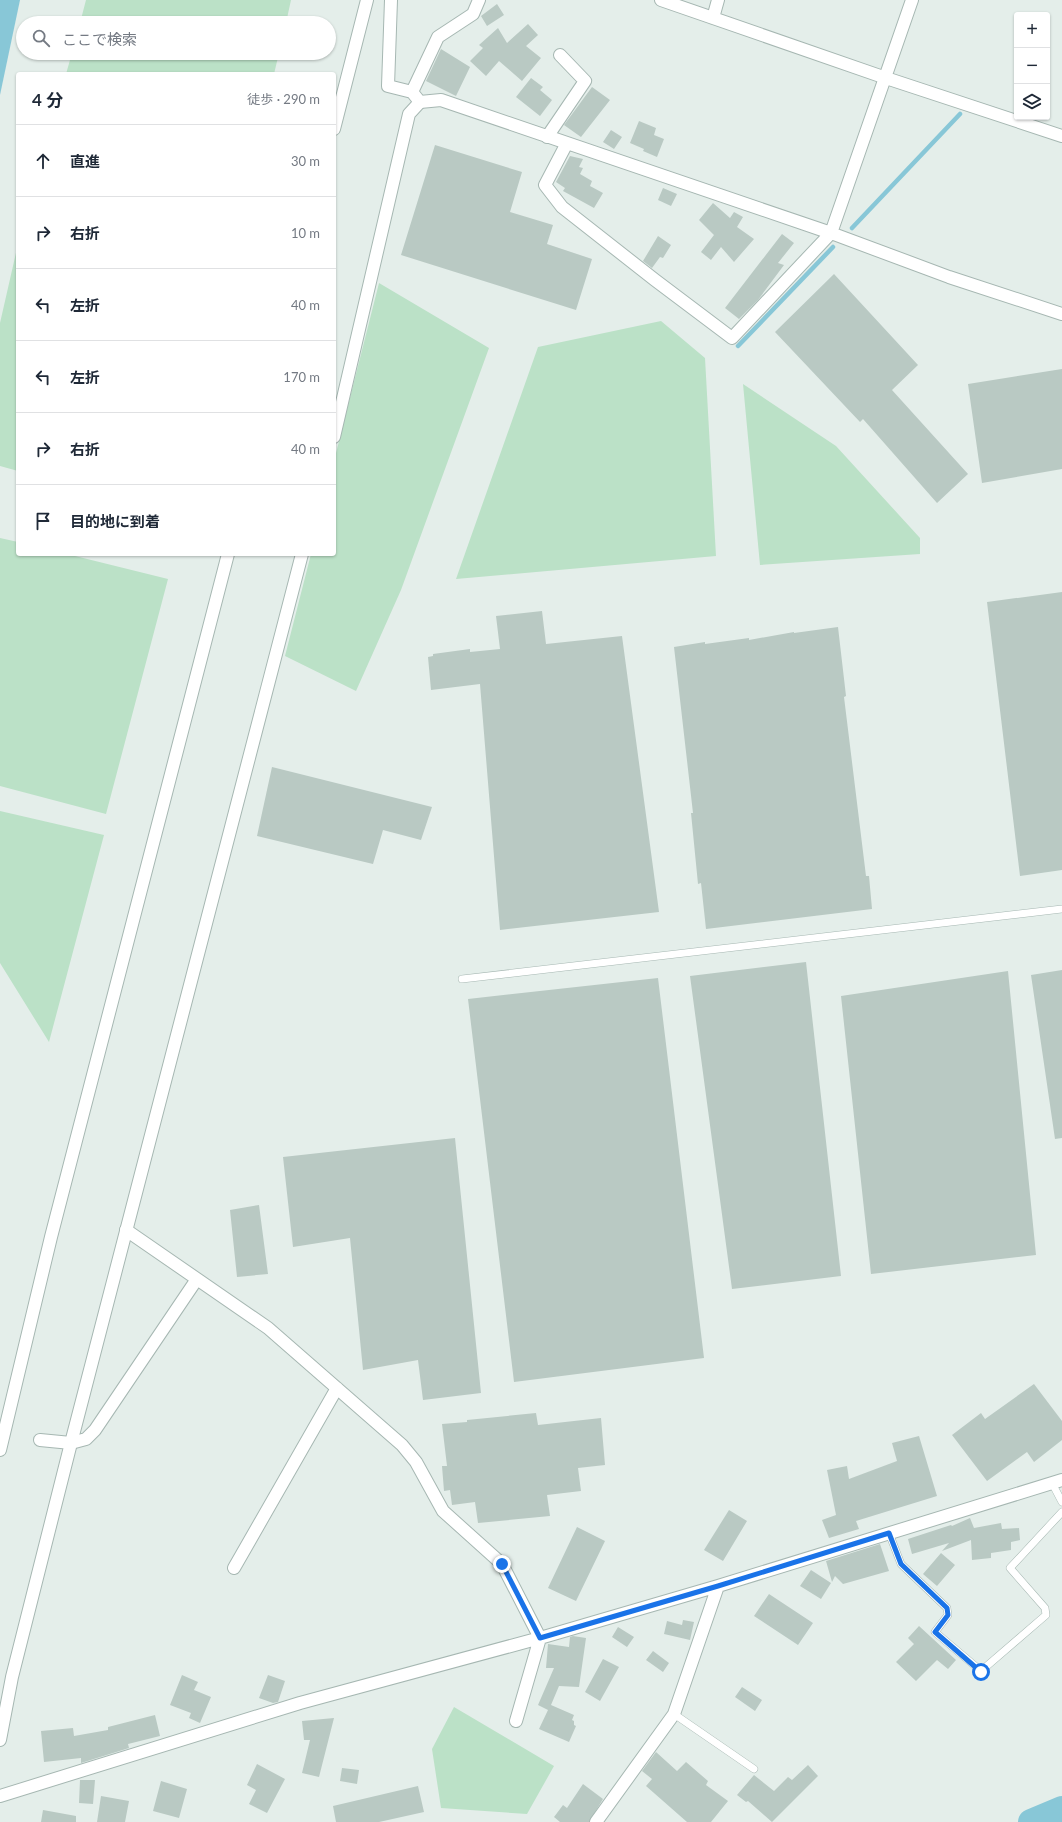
<!DOCTYPE html>
<html lang="ja">
<head>
<meta charset="utf-8">
<style>
	:root { --surface:#fff; --page:#f6f6f7; --text:#1f2937; --muted:#747a83; --line:#e0e1e3 }
	body { margin:0; font-family:Lato,"Noto Sans JP",sans-serif; background:var(--page); color:var(--text) }
	.controls { position:absolute; right:12px; top:12px; display:grid; overflow:hidden; border-radius:4px; box-shadow:0 1px 3px #0004 }
	.controls button { width:36px; height:36px; display:grid; place-items:center; padding:0; border:0; border-bottom:1px solid var(--line); background:var(--surface); color:var(--text); font:20px sans-serif }
	.stop { position:absolute; width:12px; height:12px; margin:-9px; border:3px solid #1a73e8; border-radius:50%; background:#fff }
	.stop.end { background:#1a73e8; border-color:#fff; box-shadow:0 1px 4px #0008 }
	.list { margin:0; padding:0; list-style:none }
	h2 { display:flex; justify-content:space-between; align-items:center; height:52px; margin:0; padding:0 16px; font-size:17px }
	h2 small { font-size:13px; font-weight:400; color:var(--muted) }
	.list li { display:grid; grid-template-columns:26px 1fr auto; gap:12px; align-items:center; box-sizing:border-box; height:72px; padding:0 16px; border-top:1px solid var(--line) }
	.list b { display:block; font-size:15px; white-space:nowrap }
	.list em { font-size:13px; font-style:normal; color:var(--muted) }
	.icon { flex:none; width:22px; height:22px; fill:none; stroke:currentColor; stroke-width:2; stroke-linecap:round; stroke-linejoin:round }
	.map { position:relative; flex:none; width:1062px; height:1822px; overflow:hidden }
	.search { position:absolute; background:var(--surface); box-shadow:0 1px 3px #0004; left:16px; top:16px; width:320px; height:44px; display:flex; align-items:center; gap:10px; box-sizing:border-box; padding:0 14px; border-radius:22px; color:var(--muted); font-size:15px }
	.panel { position:absolute; background:var(--surface); box-shadow:0 1px 3px #0004; left:16px; top:72px; width:320px; height:484px; border-radius:4px }
	.map>svg:first-child { display:block }
	.green { fill:#bbe1c7 }
	.water { fill:#88c7d7 }
	.lines { fill:none; stroke-linecap:round; stroke-linejoin:round }
	.stream { stroke:#88c7d7; stroke-width:4.5 }
	.river { stroke:#88c7d7; stroke-width:26 }
	.building { fill:#b9c9c3 }
	.service-casing { stroke:#a6b7b2; stroke-width:8 }
	.minor-casing { stroke:#a6b7b2; stroke-width:14 }
	.tertiary-casing { stroke:#a6b7b2; stroke-width:14 }
	.service { stroke:#fff; stroke-width:7 }
	.minor { stroke:#fff; stroke-width:12 }
	.tertiary { stroke:#fff; stroke-width:12 }
	.route { stroke:#1a73e8; stroke-width:5 }
</style>
</head>
<body>
<div class="map">
<svg width="1062" height="1822" viewBox="0 0 1062 1822">
	<rect width="100%" height="100%" fill="#e4eeea"/>
	<path class="green" d="M86,0H291L286,23H80Z
		M72,53H279L274,74H66Z
		M18,244V471L0,466V323Z
		M379,283L489,348L401,590L356,691L285,656L311,554H334V461Z
		M661,321L705,358L716,556L456,579L538,347Z
		M743,384L836,446L920,538V554L760,565Z
		M0,538L18,542V554H67L168,579L106,814L0,786Z
		M0,811L104,835L49,1042L0,963Z
		M454,1707L554,1766L527,1814L441,1808L432,1749Z"/>
	<path class="water" d="M0,0H20L0,95Z"/>
	<g class="lines">
		<path class="stream" d="M852,228L960,114
			M738,346L833,247"/>
		<path class="river" d="M1031,1822L1062,1809"/>
	</g>
	<path class="building" d="M497,4L504,15L487,26L481,16Z
		M528,24L538,35L526,46L541,58L522,81L499,61L486,76L470,61L483,48L479,45L498,28L507,43Z
		M441,49L470,67L456,96L426,81Z
		M531,78L543,87L540,90L552,100L540,116L516,97Z
		M592,87L610,100L581,137L564,125Z
		M639,121L656,128L654,135L664,139L657,157L643,151L644,149L630,143Z
		M611,130L622,137L614,149L603,142Z
		M435,145L522,172L510,212L553,225L547,244L592,259L576,310L401,255Z
		M570,156L583,159L579,167L583,168L580,174L592,181L590,186L603,193L594,208L563,191L565,188L556,182Z
		M663,188L677,194L671,206L658,200Z
		M713,203L730,218L734,212L743,217L737,227L754,239L734,262L721,247L711,260L701,252L714,235L699,220Z
		M782,234L794,243L778,263L784,265L758,300L739,319L725,308Z
		M658,236L671,245L663,258L660,257L652,268L643,261Z
		M834,274L918,365L892,390L968,474L937,503L863,419L860,422L775,332Z
		M1062,369V469L982,483L968,384Z
		M1062,592V870L1020,876L987,602Z
		M542,611L546,644L622,636L659,912L500,930L480,684L431,690L428,657L433,656V654L470,649V652L500,649L496,616Z
		M838,627L846,696L844,697L866,876H869L872,909L706,929L701,883L698,884L691,813H693L674,647L705,642V644L749,638V640L794,632V633Z
		M272,767L432,807L421,840L383,830L373,864L257,836Z
		M806,962L841,1276L732,1289L690,976Z
		M1062,970V1138L1055,1139L1031,975Z
		M1008,971L1036,1255L871,1274L841,996Z
		M658,978L704,1358L514,1382L468,999Z
		M455,1138L481,1393L423,1400L418,1360L363,1370L350,1238L293,1247L283,1157Z
		M259,1205L268,1274L237,1277L230,1210Z
		M1034,1384L1062,1421V1440L1034,1462L1027,1452L987,1481L952,1435L981,1413L985,1419Z
		M536,1413L538,1425L601,1418L605,1465L578,1468L581,1491L547,1495L550,1516L478,1523L475,1502L452,1505L450,1490L444,1491L442,1466H447L442,1424L467,1422V1420Z
		M919,1436L937,1496L856,1521L859,1529L829,1538L822,1520L836,1515L827,1470L847,1466L849,1479L897,1461L892,1443Z
		M729,1510L747,1521L723,1561L704,1550Z
		M970,1518L974,1528L1001,1523L1002,1529L1019,1528L1020,1540L1011,1542V1550L991,1553V1558L972,1560L971,1540L942,1551L949,1543L912,1554L908,1539L951,1525L952,1526Z
		M577,1527L605,1541L576,1601L548,1588Z
		M880,1544L889,1571L843,1584L835,1576L832,1582L826,1561Z
		M941,1553L955,1565L937,1586L923,1574Z
		M811,1570L831,1583L821,1599L800,1586Z
		M769,1594L813,1623L798,1645L754,1616Z
		M683,1620L694,1622L690,1640L664,1634L667,1621L682,1625Z
		M919,1626L956,1660L948,1669L937,1660L916,1681L896,1662L914,1644L908,1638Z
		M618,1627L634,1637L627,1647L612,1637Z
		M573,1636L586,1638L579,1687L559,1686L551,1705L574,1715L572,1720L574,1721V1725L576,1726L569,1742L539,1729L548,1710L538,1705L554,1668H546L548,1644L569,1647L570,1637Z
		M653,1651L669,1663L663,1672L646,1660Z
		M603,1659L619,1667L600,1701L585,1692Z
		M182,1675L198,1682L194,1690L211,1697L200,1723L189,1718L191,1713L170,1705Z
		M268,1675L285,1681L278,1702L273,1703L259,1698Z
		M742,1687L762,1700L755,1711L735,1697Z
		M155,1715L160,1736L128,1744L129,1748L81,1763V1758L44,1762L41,1731L73,1728L74,1736L108,1730V1727Z
		M334,1718L319,1777L302,1773L310,1740H304L302,1721Z
		M656,1752L677,1771L686,1762L708,1781L706,1785L728,1801L711,1822H687L646,1786L652,1779L642,1771Z
		M257,1764L285,1779L267,1813L249,1804L256,1790L247,1785Z
		M808,1765L818,1776L772,1822L748,1801L746,1802L737,1795L754,1775L774,1791L788,1777L792,1780Z
		M342,1768L359,1770L357,1784L340,1781Z
		M80,1780H95L93,1804L79,1803Z
		M161,1781L187,1789L179,1818L153,1811Z
		M583,1784L603,1799L589,1822H560L554,1817L563,1805L567,1808Z
		M418,1786L424,1812L379,1822H336L333,1806Z
		M101,1796L129,1801L125,1822H97Z
		M43,1810L76,1816V1822H41Z"/>
	<g class="lines">
		<g class="service-casing">
			<path id="service" d="M462,979L1062,909
				M1052,1483L1062,1502
				M889,1533L901,1564L947,1608L948,1615L935,1632L981,1671L1046,1615L1045,1608L1010,1568L1062,1512
				M674,1714L754,1769"/>
		</g>
		<g class="minor-casing">
			<path id="minor" d="M391,0L388,86L412,92L420,102L441,100L831,233L949,277L1062,314
				M661,0L886,78L1062,136
				M713,18L718,0
				M412,92L438,37L473,14L479,0
				M547,137L585,81L560,55
				M567,143L545,185L562,207L655,280L732,338L831,233L912,0
				M126,1230L268,1328L402,1445L416,1462L443,1511L502,1564L540,1638L516,1721
				M40,1440L71,1443L86,1439L95,1430L197,1279
				M234,1568L337,1388
				M0,1796L300,1703L540,1638L718,1586L1062,1480
				M596,1822L674,1714L718,1586"/>
		</g>
		<g class="tertiary-casing">
			<path id="tertiary" d="M334,129L367,0
				M334,437L409,114L420,102
				M0,1450L51,1237L228,554
				M0,1740L12,1677L71,1443L302,554"/>
		</g>
		<use href="#service" class="service"/>
		<use href="#minor" class="minor"/>
		<use href="#tertiary" class="tertiary"/>
	</g>
	<g class="lines">
		<path class="route" d="M502,1564L540,1638L718,1586L889,1533L901,1564L947,1608L948,1615L935,1632L981,1672"/>
	</g>
</svg>
<div class="controls">
<button>+</button>
<button>−</button>
<button><svg class="icon" aria-label="layers" viewBox="0 0 24 24"><path d="M12 4l9 5-9 5-9-5zM3 14l9 5 9-5"/></svg></button>
</div>
<div class="stop" style="left:981px;top:1672px"></div>
<div class="stop end" style="left:502px;top:1564px"></div>
<div class="search"><svg class="icon" aria-label="search" viewBox="0 0 24 24"><circle cx="10" cy="10" r="6"/><path d="M15 15l6 6"/></svg>ここで検索</div>
<section class="panel">
<h2>4 分<small>徒歩 · 290 m</small></h2>
<ul class="list">
<li><svg class="icon" aria-label="ahead" viewBox="0 0 24 24"><path d="M12 20V5M6 11l6-6 6 6"/></svg><div><b>直進</b></div><em>30 m</em></li>
<li><svg class="icon" aria-label="right" viewBox="0 0 24 24"><path d="M7 20v-9h11M14 6l5 5-5 5"/></svg><div><b>右折</b></div><em>10 m</em></li>
<li><svg class="icon" aria-label="left" viewBox="0 0 24 24"><path d="M17 20v-9H6M10 6l-5 5 5 5"/></svg><div><b>左折</b></div><em>40 m</em></li>
<li><svg class="icon" aria-label="left" viewBox="0 0 24 24"><path d="M17 20v-9H6M10 6l-5 5 5 5"/></svg><div><b>左折</b></div><em>170 m</em></li>
<li><svg class="icon" aria-label="right" viewBox="0 0 24 24"><path d="M7 20v-9h11M14 6l5 5-5 5"/></svg><div><b>右折</b></div><em>40 m</em></li>
<li><svg class="icon" aria-label="arrive" viewBox="0 0 24 24"><path d="M6 21V4h12l-3 4 3 4H6"/></svg><div><b>目的地に到着</b></div></li>
</ul>
</section>
</div>
</body>
</html>
